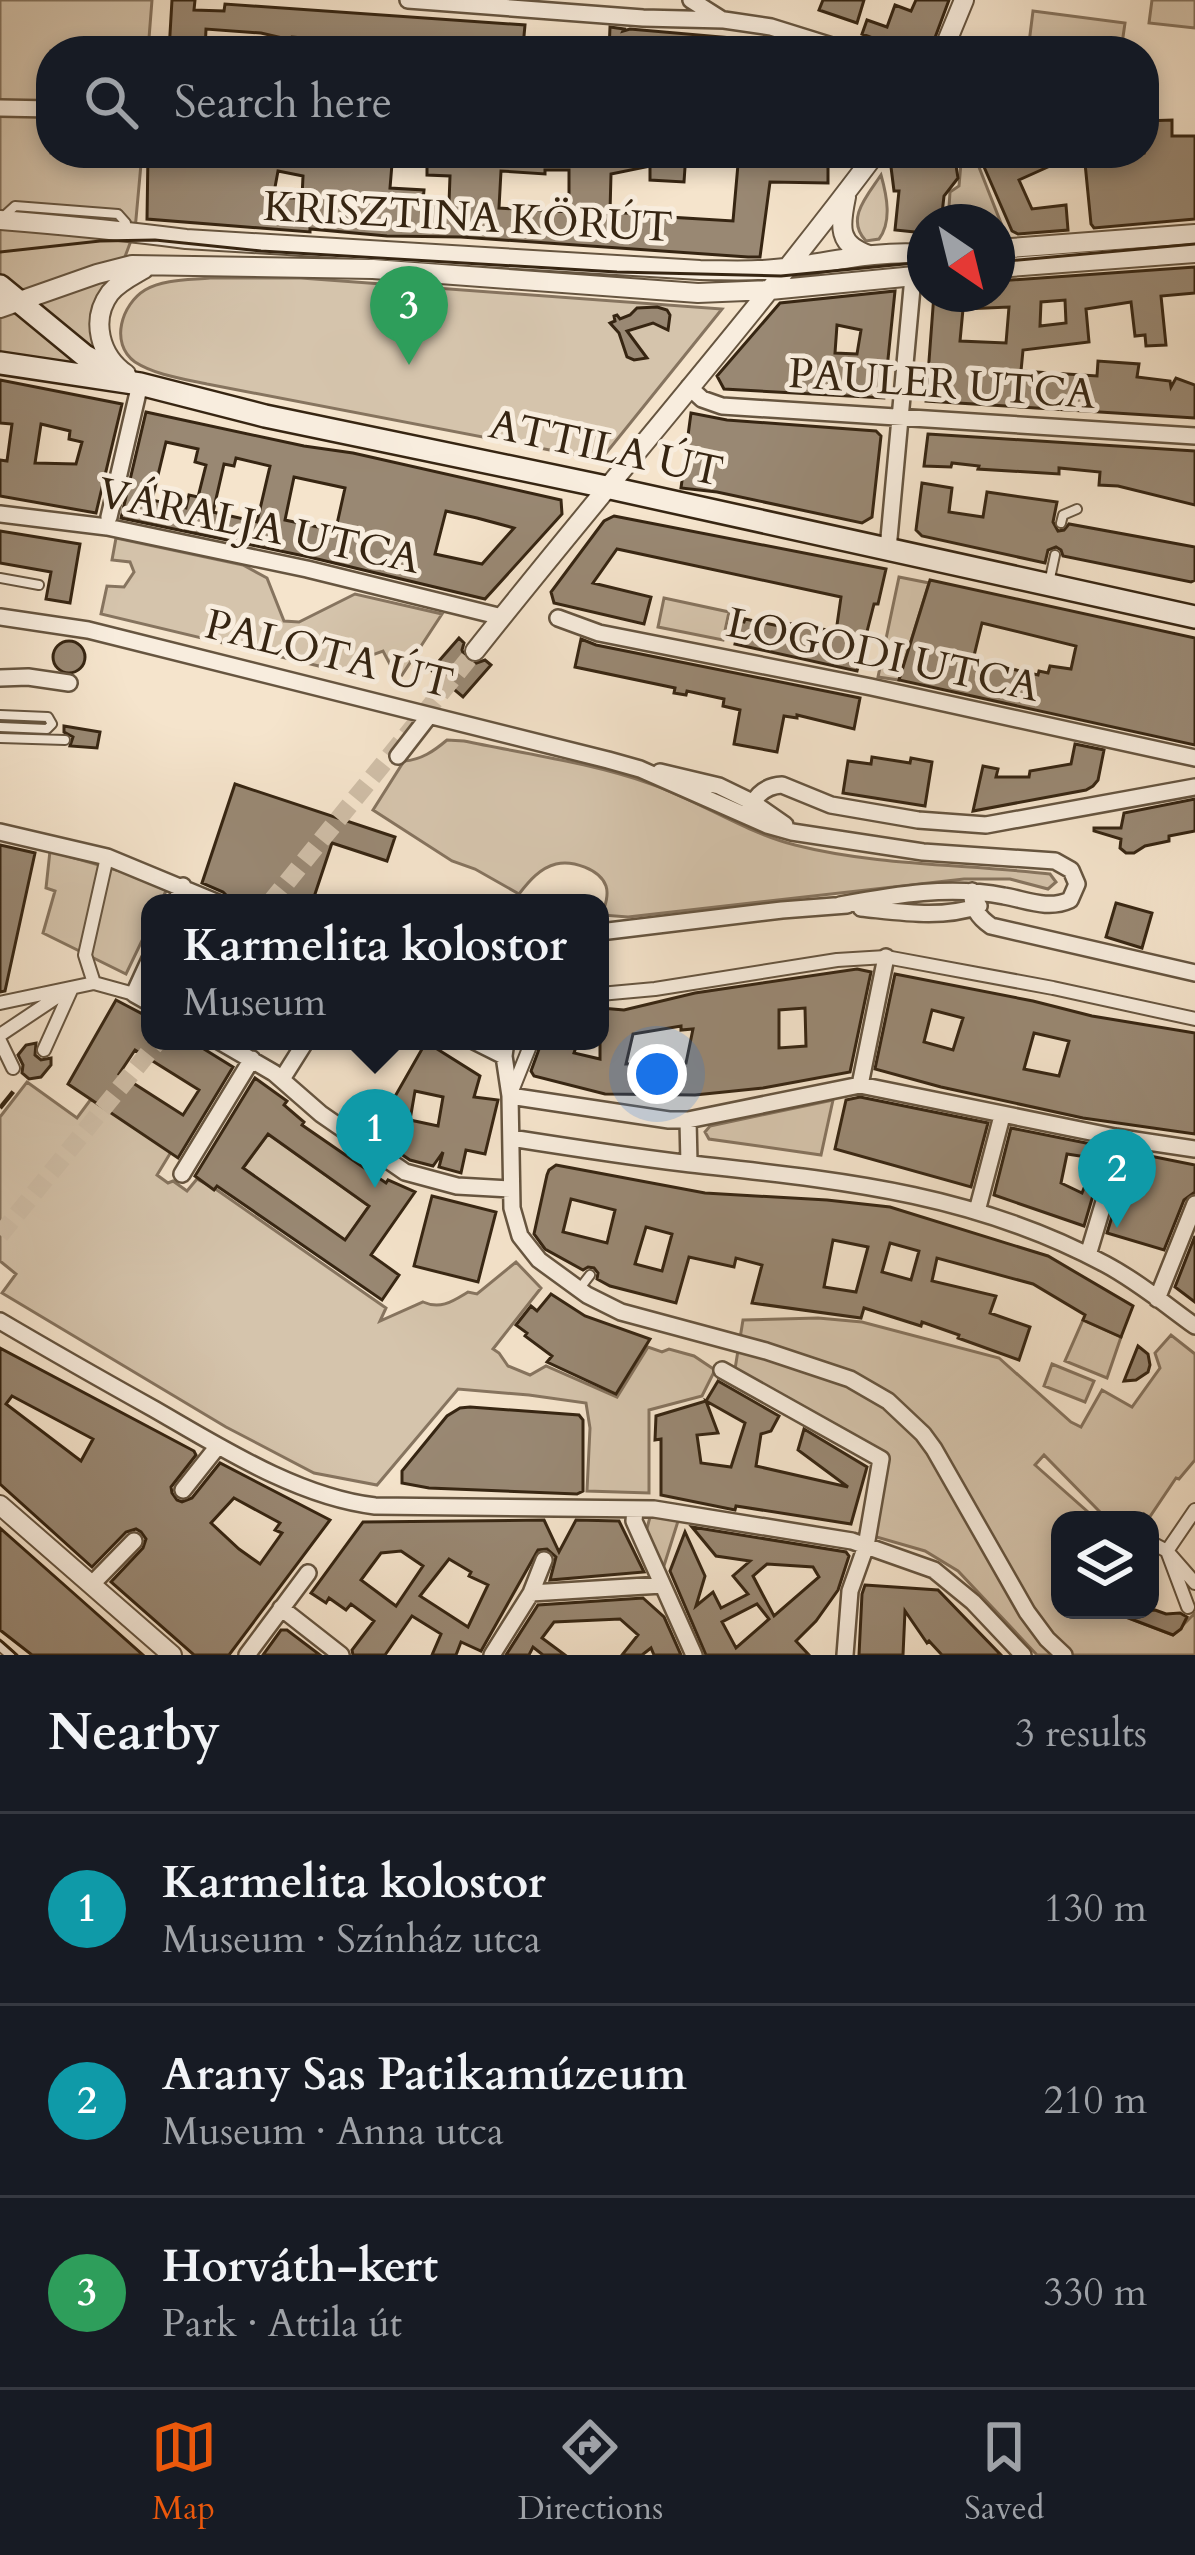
<!DOCTYPE html>
<html lang="en">
<head>
<meta charset="utf-8">
<style>
	:root { --surface:#171b24; --page:#242831; --text:#f1f3f6; --muted:#9ea1a6; --line:#363941; --accent:#ea580c }
	body { margin:0; font-family:Cardo,serif; background:var(--page); color:var(--text) }
	.controls { position:absolute; right:36px; bottom:36px; display:grid; overflow:hidden; border-radius:24px; box-shadow:0 6px 18px #0003 }
	.controls button { width:108px; height:108px; display:grid; place-items:center; padding:0; border:0; border-bottom:3px solid var(--line); background:var(--surface); color:var(--text); font:60px sans-serif }
	.compass { position:absolute; left:907px; top:204px; width:108px; height:108px; border-radius:50%; background:var(--surface); box-shadow:0 6px 18px #0003; rotate:145deg }
	.you { position:absolute; left:657px; top:1074px; width:42px; height:42px; margin:-30px; border:9px solid #fff; border-radius:50%; background:#1a73e8; box-shadow:0 0 0 18px #1a73e833 }
	.badge { display:grid; place-items:center; width:78px; height:78px; border-radius:50%; background:var(--accent); color:#fff; font-size:39px; font-weight:700 }
	.pin { position:absolute; translate:-50% -99px; filter:drop-shadow(0 3px 6px #0008) }
	.pin::after { content:''; position:absolute; top:63px; width:42px; height:36px; background:inherit; clip-path:polygon(0 0,100% 0,50% 100%) }
	.popup { position:absolute; left:141px; top:894px; width:468px; height:156px; box-sizing:border-box; display:grid; place-content:center; border-radius:24px; background:var(--surface); filter:drop-shadow(0 3px 9px #0005); font-size:39px; white-space:nowrap; color:var(--muted) }
	.popup b { font-size:45px; color:var(--text) }
	.popup::after { content:''; position:absolute; left:50%; top:100%; margin-left:-24px; border:24px solid transparent; border-top-color:var(--surface) }
	.list { margin:0; padding:0; list-style:none }
	h2 { display:flex; justify-content:space-between; align-items:center; height:156px; margin:0; padding:0 48px; font-size:51px }
	h2 small { font-size:39px; font-weight:400; color:var(--muted) }
	.list li { display:grid; grid-template-columns:78px 1fr auto; gap:36px; align-items:center; box-sizing:border-box; height:192px; padding:0 48px; border-top:3px solid var(--line) }
	.list b { display:block; font-size:45px; white-space:nowrap }
	.list p { margin:0; font-size:39px; white-space:nowrap; color:var(--muted) }
	.list em { font-size:39px; font-style:normal; color:var(--muted) }
	.icon { flex:none; width:66px; height:66px; fill:none; stroke:currentColor; stroke-width:2; stroke-linecap:round; stroke-linejoin:round }
	.map { position:relative; flex:none; width:1195px; height:1655px; overflow:hidden }
	.search { position:absolute; background:var(--surface); box-shadow:0 6px 18px #0003; left:36px; right:36px; top:36px; height:132px; display:flex; align-items:center; gap:30px; box-sizing:border-box; padding:0 42px; border-radius:48px; color:var(--muted); font-size:45px }
	.sheet { height:732px; background:var(--surface) }
	nav { display:flex; justify-content:space-around; align-items:center; box-sizing:border-box; height:168px; border-top:3px solid var(--line); background:var(--surface); font-size:33px; color:var(--muted) }
	nav a { display:grid; justify-items:center; gap:6px }
	nav .on { color:var(--accent) }
	.map>svg:first-child { display:block }
	.green { fill:#d5c4ac; stroke:#86745f; stroke-width:3 }
	.building { fill:#998873; stroke:#362512; stroke-width:3; fill-rule:evenodd }
	.lines { fill:none; stroke-linecap:round; stroke-linejoin:round }
	.tertiary-tunnel { stroke:#cfbea7; stroke-width:18; stroke-dasharray:18 9; stroke-linecap:butt }
	.service-casing { stroke:#665540; stroke-width:12 }
	.pedestrian-casing { stroke:#665540; stroke-width:16 }
	.minor-casing { stroke:#665540; stroke-width:20 }
	.tertiary-casing { stroke:#665540; stroke-width:22 }
	.secondary-casing { stroke:#362512; stroke-width:26 }
	.service { stroke:#f8edde; stroke-width:8 }
	.pedestrian { stroke:#f8edde; stroke-width:12 }
	.minor { stroke:#f8edde; stroke-width:15 }
	.tertiary { stroke:#f8edde; stroke-width:18 }
	.secondary { stroke:#f8edde; stroke-width:21 }
	.tram { stroke:#362512; stroke-width:3 }
	.rail { stroke:#362512; stroke-width:4.5; stroke-dasharray:21 21; stroke-linecap:butt }
	.labels { text-anchor:middle; dominant-baseline:central; stroke-width:10; stroke-linejoin:round; paint-order:stroke }
	.street-label { font-size:42px; fill:#362512; stroke:#f8edde }
</style>
</head>
<body>
<div class="map">
<svg width="1195" height="1655" viewBox="0 0 1195 1655">
	<rect width="100%" height="100%" fill="#f5e4cc"/>
	<filter id="stains"><feTurbulence type="fractalNoise" baseFrequency=".00167" numOctaves="4"/><feColorMatrix values="0 0 0 0 .2 0 0 0 0 .09 0 0 0 0 .02 0 0 0 .5 -.17"/></filter>
	<radialGradient id="worn" r=".72"><stop offset=".6" stop-color="#630" stop-opacity="0"/><stop offset="1" stop-color="#630" stop-opacity=".3"/></radialGradient>
	<path class="green" d="M0,0H152L148,51H51V153H142L135,230L117,278L99,350L85,368L0,356Z
		M1152,0H1195V28L1149,23Z
		M1033,11L1125,23L1121,51H1028Z
		M975,157L1008,241L997,242V222H948L950,192L959,186L961,163Z
		M881,175C887,196 892,222 879,239L866,241C845,219 867,196 881,175Z
		M210,278H301L722,309L603,457L581,456L207,384C184,379 155,375 135,362C109,343 122,304 145,290C163,279 190,280 210,278Z
		M116,538L243,565L267,578L284,621L299,622L355,594L442,614L402,675L393,670L383,651L358,660L344,672L101,614L107,586L124,587L134,572L130,562L112,560Z
		M899,577L929,583L899,680L878,677Z
		M664,598L729,612L723,640L658,627Z
		M447,740L464,741C526,754 592,763 651,784C700,801 744,832 795,845C877,866 965,864 1050,874L1056,882L1048,889L1010,879H964L628,917L602,915C605,906 609,895 606,886C600,869 572,860 556,864C540,868 529,881 519,894L475,869L452,861L373,810L404,761C421,760 434,751 447,740Z
		M50,851L162,883L166,891L160,903H150V924L126,974L43,933L55,891L46,888Z
		M27,1082L77,1118L91,1099L171,1152L157,1175L168,1183L173,1181L187,1191L197,1179L217,1190L386,1308L380,1321L423,1302C441,1310 453,1301 468,1292L477,1294L516,1262L541,1288L493,1349L499,1353L508,1366L530,1375L546,1366L617,1397L648,1347L662,1352L669,1349L694,1356L715,1370L702,1396L649,1410V1493L587,1491L590,1428L586,1403L529,1395L458,1389L377,1485L314,1473L226,1427L2,1293L16,1274L0,1261V1117Z
		M833,1100L821,1155L709,1139L705,1132L710,1126Z
		M268,1134L369,1206L345,1240L243,1168Z
		M818,1318L862,1322L999,1358L1071,1422L1081,1427L1102,1390L1132,1407L1160,1368L1155,1353L1171,1335L1195,1354V1460L1179,1479L1176,1478L1149,1518L1144,1514L1140,1520H1113L1103,1515L1044,1455L1035,1465L1097,1520H1060V1610H1085L1095,1614L1108,1610L1173,1635L1195,1613V1655H1037L958,1571L925,1551L873,1536L886,1460L735,1369L743,1320Z
		M1083,1320L1121,1337L1107,1378L1065,1361Z
		M1052,1364L1094,1381L1085,1402L1044,1386Z
		M655,1515L679,1518L662,1572L646,1532L650,1517Z"/>
	<path class="building" d="M172,0H195L194,10L224,11L225,4L525,25L523,47L512,46V49L487,47V51L416,45L415,49L383,47V44L292,37L291,40L261,33L206,29L205,51H169Z
		M823,0H864L857,23L819,10Z
		M916,0H949L930,51H907L862,34L867,20L887,27L895,5L911,11Z
		M610,27L624,29L623,31L630,29L779,42L781,51H609Z
		M1172,120V136H1195V219L1094,228L1091,224L1084,153H1144V121Z
		M148,153H686L684,182L650,180V166L611,174L610,212L656,215L657,210L670,211L669,217L733,221L739,153H828V183L770,182L760,257H748L461,237L387,236L310,229V232L147,219ZM392,164L427,165V175L450,176L449,203L423,201L424,190L390,188ZM545,170H569V212L499,208L501,171L545,174ZM278,171L303,176L302,198H273Z
		M900,153H954L958,178L944,196L941,222H925V233L895,230L899,191H894L891,167L896,155Z
		M978,153H1079L1019,180L1032,209L1066,205L1068,230L1018,234L1012,231Z
		M1195,267V293L1161,296L1166,345L1146,346L1145,335L1135,336L1131,302L1086,309L1089,342L1023,350L1021,371L1097,376L1098,361L1139,364L1137,377L1170,381L1171,387L1176,378L1195,385V418L926,401L934,294H997V281ZM1065,300L1066,323L1040,326L1041,302ZM1009,307L1006,343L960,341L963,309Z
		M895,291L884,398L724,389L717,376L780,303ZM837,325L861,330L857,354L835,353Z
		M657,307L667,310L670,315L668,330L653,323L627,331L647,358L634,360L627,357L619,333L610,323L615,321L614,316L617,315L620,319L630,315L637,308Z
		M0,380L122,404L96,513L0,496V460L7,461L12,424L0,423ZM41,424L70,431L69,439L82,442L76,464L35,463Z
		M146,412L304,446L353,453L561,500L562,514L485,599L309,557L121,518ZM166,442L198,449L195,462L206,465L198,497L189,495L186,508L152,500ZM236,458L270,466L257,522L213,512L224,464L234,466ZM294,477L345,488L337,524L323,521L322,528L285,520ZM446,511L477,518L514,528L482,564L435,554Z
		M691,413L727,420L876,431L881,436L872,517L862,523L717,492L681,488Z
		M928,434L1195,451V505L1118,486L1099,485L1100,472L1059,468V474L978,469L979,466L952,463L951,467L924,466Z
		M922,483L952,488L949,512L983,517L987,492L1057,502L1053,522L1058,531L1064,530L1069,524L1195,547V580L1191,582L1063,556L1061,550L1056,547L1048,550L1045,563L922,536L916,530Z
		M614,516L886,569L878,604H874L857,671L735,644L740,621L744,622L745,619L779,626L795,623L836,632L841,597L617,549L593,583L651,597L644,624L554,603L551,592L604,521Z
		M0,531L80,544L70,603L46,599L51,572L0,563Z
		M930,580L1195,638V745L899,680ZM982,623L1076,646L1071,669L1050,666L1048,673L1039,671L1038,675L973,660Z
		M459,638L464,643L462,650L466,661L474,664L485,660L491,665L463,697L431,670Z
		M581,639L596,645L860,698L854,729L797,715V718L784,716L777,752L734,744L740,710L723,706L724,699L687,691L686,695L674,693L675,688L575,667Z
		M53 657a16 16 0 1 1 32 0a16 16 0 1 1-32 0Z
		M64,726L100,732L97,748L70,746L73,737L64,732Z
		M1075,744L1104,750L1098,780L1093,786L1086,790L973,811L983,766L998,769L996,777H1029L1030,771L1071,764Z
		M872,757L910,763L911,758L932,762L925,806L843,793L848,761L871,764Z
		M235,784L395,837L387,861L332,843L312,903H243L229,898L223,892L202,883Z
		M1195,799V831L1169,836V841L1145,846L1134,853H1126L1120,848L1121,839L1094,831V828H1121L1124,813Z
		M0,845L35,853L5,991L0,992Z
		M1116,903L1152,913L1142,948L1106,937Z
		M857,969L871,972L850,1072L763,1088L695,1095L605,1094L534,1076L531,1071L542,1041H578L574,1053L600,1059V1008L624,1010L695,993ZM805,1008L806,1046L779,1048V1010ZM681,1026V1030L693,1029L686,1063L626,1064L633,1034Z
		M895,974L1033,1001L1092,1016L1195,1033V1134L1083,1118L941,1087L875,1069ZM932,1010L963,1018L953,1050L924,1042ZM1034,1033L1069,1041L1059,1076L1024,1069Z
		M116,1000L150,1018V1041H191L233,1067L178,1158L68,1084ZM135,1050L199,1090L183,1115L119,1074Z
		M426,1042L480,1076L474,1097L498,1100L485,1154L466,1150L461,1173L439,1167L443,1152L433,1166L410,1160L373,1135ZM415,1091L443,1097L438,1126L410,1120Z
		M36,1043L35,1055L41,1060L51,1058V1065L41,1077L29,1079L22,1073L23,1065L18,1055L26,1045Z
		M255,1078L287,1101L284,1105L304,1122L302,1125L386,1183L388,1180L415,1192L371,1255L399,1275L382,1300L217,1186L214,1190L195,1176ZM268,1134L369,1206L345,1240L243,1168Z
		M860,1097L988,1123L971,1187L835,1149L846,1100Z
		M1011,1128L1101,1146L1094,1192L1084,1226L994,1195ZM1067,1154L1093,1158L1087,1189L1084,1188L1082,1193L1061,1183Z
		M1125,1151L1195,1165V1192L1184,1200L1164,1250L1107,1233L1118,1197Z
		M556,1165L705,1193L827,1200L890,1207L1048,1256L1133,1306L1121,1337L1083,1320L1085,1315L1033,1284L937,1258L932,1281L996,1296L990,1313L1030,1327L1019,1360L958,1338L959,1335L922,1322L921,1326L864,1308L861,1318L752,1303L762,1265L736,1258L734,1267L689,1257L676,1303L610,1286L597,1279L598,1273L594,1268L588,1267L583,1270L545,1249L534,1234L547,1175L549,1170ZM571,1199L615,1210L607,1243L563,1232ZM646,1227L672,1234L662,1271L635,1264ZM833,1240L868,1247L856,1292L824,1287ZM890,1243L919,1251L911,1280L882,1272Z
		M432,1196L496,1212L478,1282L414,1266Z
		M1195,1236V1302L1175,1287Z
		M551,1294L585,1316L650,1339L616,1394L547,1362L552,1356L525,1336L527,1333L516,1325L531,1306L537,1311Z
		M1138,1346L1148,1354L1150,1365L1148,1372L1136,1380L1124,1381Z
		M0,1348L194,1451L196,1455L171,1487L172,1493L177,1500L182,1502L192,1498L220,1463L330,1520L229,1655H194L111,1582L143,1548L146,1539L141,1532L136,1529L126,1532L92,1567L0,1484ZM12,1396L93,1439L81,1461L6,1404ZM234,1498L280,1523L275,1530L282,1533L260,1564L239,1549L211,1523Z
		M718,1381L779,1416L771,1431L761,1434L756,1466L848,1487L798,1450L804,1429L867,1467L851,1524L736,1506L735,1510L661,1495V1439L655,1440L656,1416L706,1401ZM706,1401L745,1423L731,1467L701,1463L697,1435L718,1433Z
		M470,1407L579,1415L583,1420V1491L577,1494L429,1488L402,1483V1471L447,1416L460,1408Z
		M544,1520L559,1552L576,1520L619,1521L644,1572L550,1580L556,1557L547,1549L538,1550L481,1651L461,1642L456,1655H432L441,1634L412,1616L385,1655H353L352,1650L374,1621L351,1604L346,1610L329,1598L326,1603L311,1593L363,1522ZM401,1551L423,1566L396,1606L361,1580L381,1553ZM449,1559L471,1572L469,1576L488,1585L468,1627L420,1596Z
		M692,1527L846,1552L849,1556L838,1590L816,1621L796,1641L809,1655H706L670,1571L685,1532L705,1576L696,1606L713,1592L721,1608L748,1594L733,1576L750,1561L716,1556ZM767,1564L813,1567L819,1577L774,1616L753,1576ZM757,1604L769,1619L736,1648L722,1622Z
		M0,1528L79,1598L143,1655H32L0,1630Z
		M865,1585L938,1590L1001,1655H942L929,1641L927,1643L905,1611L903,1655H859L862,1594Z
		M643,1598L664,1617L681,1655H654L651,1648L642,1655H622L638,1635L620,1619L554,1622L542,1638L565,1655H543L533,1647L529,1655H506L538,1605Z
		M1155,1610L1166,1614L1180,1613L1187,1617L1181,1629L1173,1635L1110,1611Z
		M281,1630H287L320,1655H263Z"/>
	<g class="lines">
		<path class="tertiary-tunnel" d="M270,903L475,651
			M0,1235L158,1041"/>
		<g class="service-casing">
			<path id="service" d="M3,217L15,206L118,214L126,223V232
				M1061,523L1063,515L1077,509
				M0,578L39,585
				M1049,583L1055,555
				M0,715L48,717L52,724L47,729L0,727
				M0,738L65,740
				M580,1288L590,1275
				M0,1646L10,1655"/>
		</g>
		<g class="pedestrian-casing">
			<path id="pedestrian" d="M94,983L85,955L107,857
				M600,994L655,989L837,960L886,957L1053,988L1195,1019
				M0,1003L94,983L134,994
				M0,1035L66,991
				M0,1041L13,1068
				M44,1050L72,988
				M510,1096L532,1041
				M1150,1542L1167,1551L1195,1583
				M1188,1607L1167,1551L1195,1510"/>
		</g>
		<g class="minor-casing">
			<path id="minor" d="M408,0L643,18L724,20L771,27L848,51
				M691,0L721,19
				M0,108L51,109
				M689,387L702,399L722,406L1195,436
				M0,514L107,527L307,569L502,617
				M109,517L140,384
				M888,549L913,277
				M0,617L88,630L608,760L640,769L767,825L792,832L923,852L1055,861L1071,870L1077,884L1070,900C1048,910 1027,900 1004,896C949,885 895,895 840,905
				M558,618L599,633L871,687L1195,758
				M0,678L28,677L69,683
				M398,756L429,716
				M660,772L719,786L752,802L785,825
				M747,816C753,799 762,786 782,785L831,805L918,820L986,825L1195,787
				M0,832L107,857L218,903
				M972,891C971,907 978,917 991,926L1195,973
				M175,903L183,886
				M861,908C901,912 941,919 979,906
				M600,932L782,910L847,905
				M150,959L134,994L150,1003
				M219,1041L274,1073L321,1114L405,1172L457,1186L511,1189
				M474,1041L504,1056
				M506,1041L504,1056L510,1096L512,1208L520,1236L539,1260L587,1295L621,1312L766,1351L850,1379L888,1401L923,1434L934,1449L1027,1612L1047,1639L1064,1655
				M282,1079L306,1041
				M860,1085L886,957
				M510,1096L669,1120H688L860,1085L1115,1137L1195,1149
				M688,1120L689,1163
				M511,1138C568,1147 625,1156 683,1163C832,1180 969,1191 1105,1264C1137,1281 1166,1305 1195,1326
				M182,1174L252,1059
				M977,1211L1002,1116
				M1088,1255L1106,1195L1115,1137
				M1157,1299L1195,1204
				M0,1321C51,1351 102,1380 154,1409C220,1447 298,1497 375,1506L654,1509L852,1541L934,1570L973,1602L1023,1655
				M722,1370L881,1459L866,1546L850,1591L845,1655
				M183,1490L218,1446
				M635,1509L634,1521L694,1655
				M92,1584L134,1541
				M531,1593L662,1585
				M281,1608L341,1655
				M247,1655L308,1573
				M492,1655L531,1593L544,1560"/>
		</g>
		<g class="tertiary-casing">
			<path id="tertiary" d="M943,51L964,0
				M846,197C840,226 837,245 869,255
				M0,220C63,225 124,231 186,239L700,270C728,270 757,272 785,268C831,262 878,250 925,254
				M997,249L1195,234
				M997,268L1195,253
				M0,308L97,274L132,265L373,269L698,293L770,290L925,275
				M126,374C100,356 90,320 110,293C119,282 132,276 144,269
				M475,651C607,484 748,324 876,153
				M0,1505L172,1655"/>
		</g>
		<g class="secondary-casing">
			<path id="secondary" d="M0,286L85,356L118,374
				M0,363L140,384L265,416L606,487L1195,617"/>
		</g>
		<use href="#service" class="service"/>
		<use href="#pedestrian" class="pedestrian"/>
		<use href="#minor" class="minor"/>
		<use href="#tertiary" class="tertiary"/>
		<use href="#secondary" class="secondary"/>
		<path class="tram" d="M0,252L100,241L155,240L261,251L617,272L781,276L925,262
			M997,262L1195,244
			M0,1640L17,1655"/>
		<path class="rail" d="M0,1108L26,1076"/>
	</g>
	<g class="labels">
		<g class="street-label">
			<text transform="translate(468 217) rotate(3)">KRISZTINA KÖRÚT</text>
			<text transform="translate(942 384) rotate(4)">PAULER UTCA</text>
			<text transform="translate(606 448) rotate(12)">ATTILA ÚT</text>
			<text transform="translate(259 526) rotate(12)">VÁRALJA UTCA</text>
			<text transform="translate(329 654) rotate(14)">PALOTA ÚT</text>
			<text transform="translate(883 655) rotate(12)">LOGODI UTCA</text>
		</g>
	</g>
	<rect width="100%" height="100%" filter="url(#stains)"/>
	<rect width="100%" height="100%" fill="url(#worn)"/>
</svg>
<div class="controls">
<button><svg class="icon" aria-label="layers" viewBox="0 0 24 24"><path d="M12 4l9 5-9 5-9-5zM3 14l9 5 9-5"/></svg></button>
</div>
<svg class="compass" viewBox="-18 -18 36 36"><path d="M0-13l5 13h-10z" fill="#e53935"/><path d="M0 13l5-13h-10z" fill="#9ea1a6"/></svg>
<div class="you"></div>
<div class="pin badge" style="left:375px;top:1188px;background:#0f9aa8">1</div>
<div class="popup"><b>Karmelita kolostor</b>Museum</div>
<div class="pin badge" style="left:1117px;top:1228px;background:#0f9aa8">2</div>
<div class="pin badge" style="left:409px;top:365px;background:#2e9e5b">3</div>
<div class="search"><svg class="icon" aria-label="search" viewBox="0 0 24 24"><circle cx="10" cy="10" r="6"/><path d="M15 15l6 6"/></svg>Search here</div>
</div>
<section class="sheet">
<h2>Nearby<small>3 results</small></h2>
<ul class="list">
<li><span class="badge" style="background:#0f9aa8">1</span><div><b>Karmelita kolostor</b><p>Museum · Színház utca</p></div><em>130 m</em></li>
<li><span class="badge" style="background:#0f9aa8">2</span><div><b>Arany Sas Patikamúzeum</b><p>Museum · Anna utca</p></div><em>210 m</em></li>
<li><span class="badge" style="background:#2e9e5b">3</span><div><b>Horváth-kert</b><p>Park · Attila út</p></div><em>330 m</em></li>
</ul>
</section>
<nav>
<a class="on"><svg class="icon" aria-label="map" viewBox="0 0 24 24"><path d="M3 6l6-2 6 2 6-2v14l-6 2-6-2-6 2zM9 4v14M15 6v14"/></svg>Map</a>
<a><svg class="icon" aria-label="directions" viewBox="0 0 24 24"><path d="M12 3l9 9-9 9-9-9zM9 14v-3h6M13 9l2 2-2 2"/></svg>Directions</a>
<a><svg class="icon" aria-label="saved" viewBox="0 0 24 24"><path d="M7 4h10v16l-5-4-5 4z"/></svg>Saved</a>
</nav>
</body>
</html>
